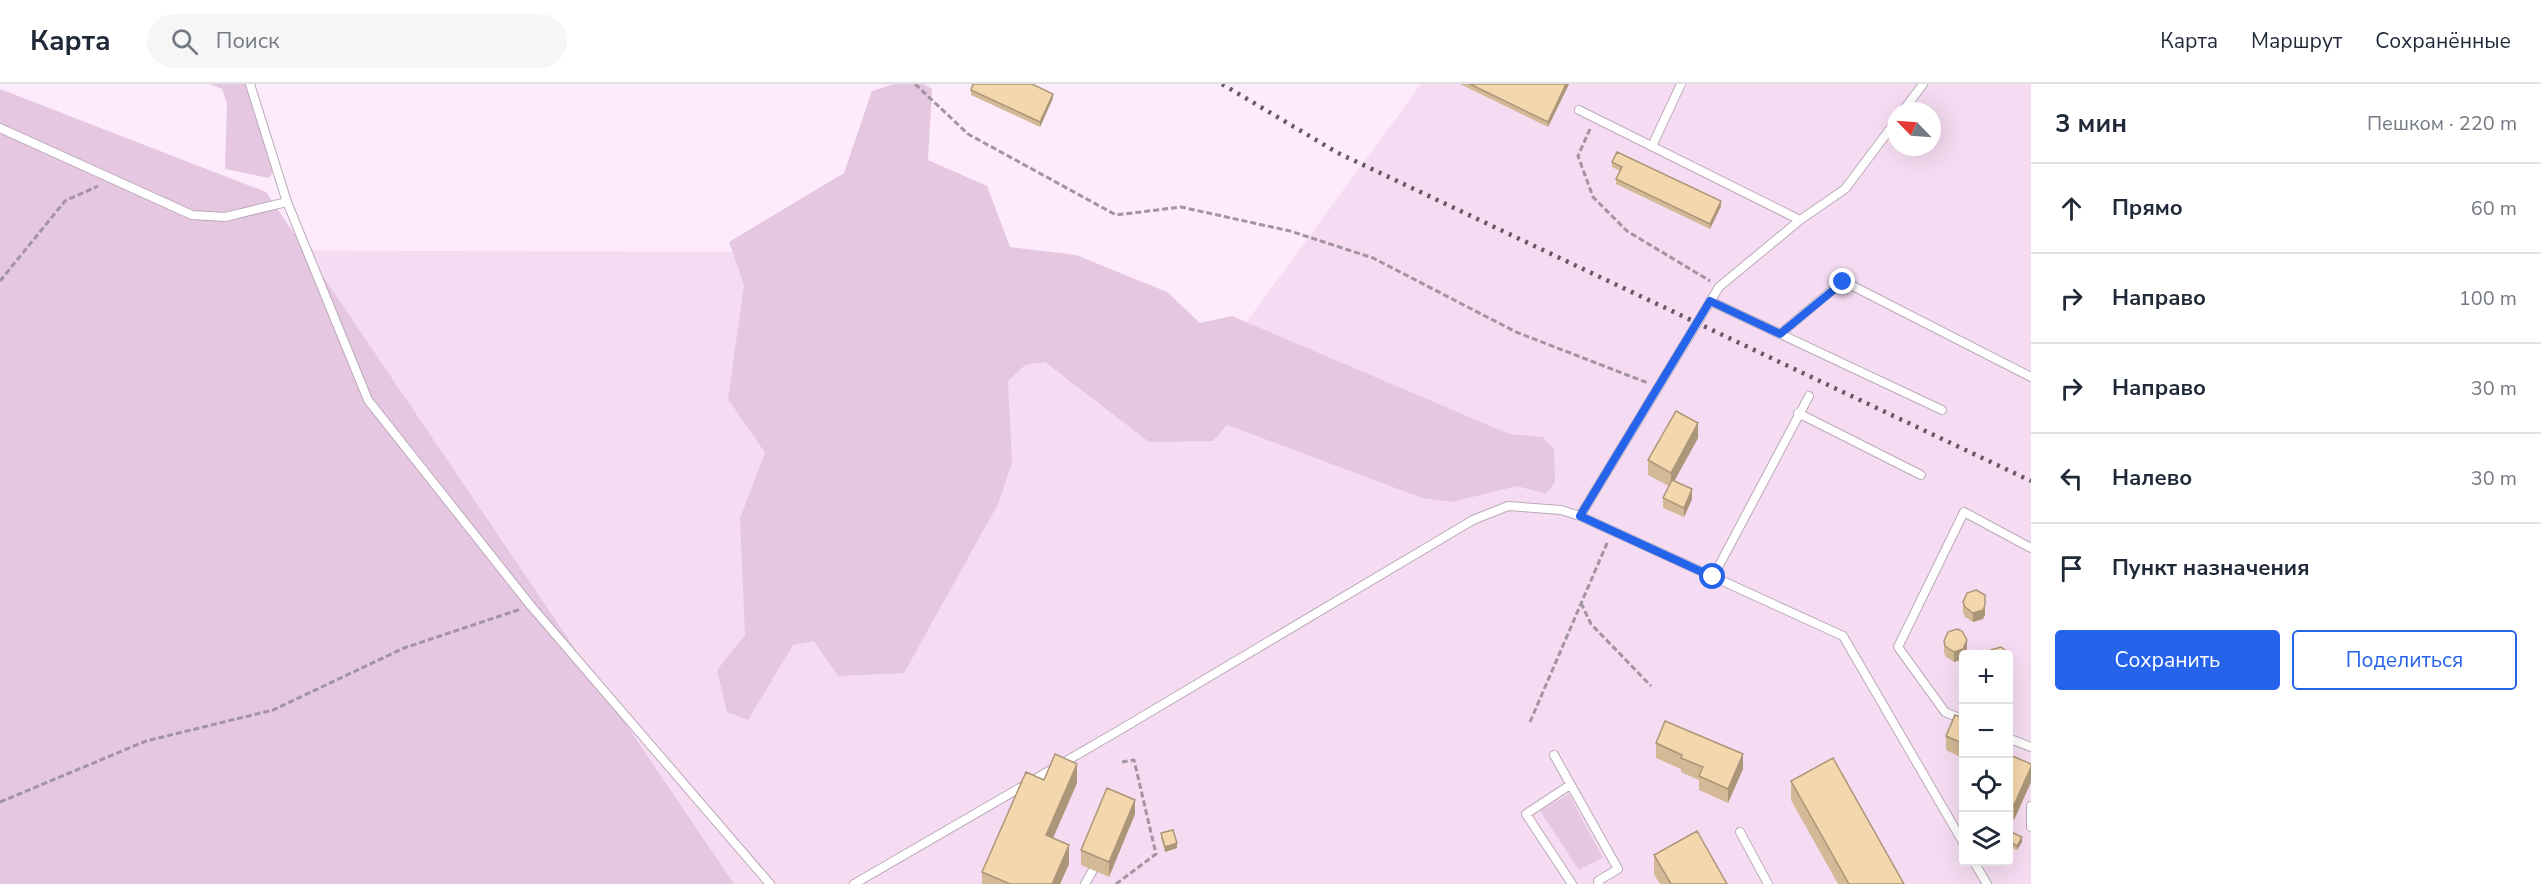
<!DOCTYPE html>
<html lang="ru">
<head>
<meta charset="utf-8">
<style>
	:root { --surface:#fff; --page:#f6f6f7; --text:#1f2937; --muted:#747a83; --line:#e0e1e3; --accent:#2563eb }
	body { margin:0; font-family:"Nunito Sans",sans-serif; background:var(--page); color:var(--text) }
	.controls { position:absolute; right:18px; bottom:18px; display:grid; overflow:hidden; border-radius:6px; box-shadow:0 6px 24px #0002 }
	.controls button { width:54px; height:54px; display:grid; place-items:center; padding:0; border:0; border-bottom:2px solid var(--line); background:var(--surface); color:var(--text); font:30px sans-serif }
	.compass { position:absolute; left:1887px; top:18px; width:54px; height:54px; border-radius:50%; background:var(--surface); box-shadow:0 6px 24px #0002; rotate:295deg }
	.stop { position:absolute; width:18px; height:18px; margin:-14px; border:4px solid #2563eb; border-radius:50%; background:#fff }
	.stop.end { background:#2563eb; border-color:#fff; box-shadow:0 2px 6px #0008 }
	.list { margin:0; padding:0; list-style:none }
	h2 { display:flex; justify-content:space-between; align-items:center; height:78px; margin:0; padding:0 24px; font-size:26px }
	h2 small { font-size:20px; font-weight:400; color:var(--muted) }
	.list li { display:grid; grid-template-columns:39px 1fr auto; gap:18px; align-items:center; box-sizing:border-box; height:90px; padding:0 24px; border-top:2px solid var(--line) }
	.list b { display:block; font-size:22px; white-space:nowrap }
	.list em { font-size:20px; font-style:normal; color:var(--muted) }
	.actions { display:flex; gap:12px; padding:18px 24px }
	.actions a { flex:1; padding:14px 0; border:2px solid var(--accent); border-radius:6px; text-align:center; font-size:21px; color:var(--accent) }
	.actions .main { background:var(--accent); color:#fff }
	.icon { flex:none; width:33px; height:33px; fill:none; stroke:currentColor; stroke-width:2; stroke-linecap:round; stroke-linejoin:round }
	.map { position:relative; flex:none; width:2031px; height:800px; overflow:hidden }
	header { display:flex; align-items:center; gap:36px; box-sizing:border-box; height:84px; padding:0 30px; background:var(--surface); border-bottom:2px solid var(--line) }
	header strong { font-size:28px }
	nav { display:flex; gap:33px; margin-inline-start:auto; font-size:21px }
	.search { width:420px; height:54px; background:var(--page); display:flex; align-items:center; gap:15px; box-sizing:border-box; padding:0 21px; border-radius:33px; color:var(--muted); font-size:22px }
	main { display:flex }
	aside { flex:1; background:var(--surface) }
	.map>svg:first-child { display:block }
	.built { fill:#f5dcf2; fill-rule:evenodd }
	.green { fill:#e6c7e2 }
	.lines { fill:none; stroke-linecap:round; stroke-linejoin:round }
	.service-casing { stroke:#bba9b9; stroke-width:10 }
	.path { stroke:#a294a0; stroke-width:3; stroke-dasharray:6 3; stroke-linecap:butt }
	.service { stroke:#fff; stroke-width:8 }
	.rail { stroke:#655a63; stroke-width:4.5; stroke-dasharray:3 6; stroke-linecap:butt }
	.wall { fill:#d3b995 }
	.shaded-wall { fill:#ac9679 }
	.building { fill:#f5d7ad; stroke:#ac9679; stroke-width:1.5 }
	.route { stroke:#2563eb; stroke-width:8 }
</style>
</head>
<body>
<header>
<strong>Карта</strong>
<div class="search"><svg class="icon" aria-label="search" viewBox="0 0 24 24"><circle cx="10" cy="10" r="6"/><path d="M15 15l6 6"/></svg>Поиск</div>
<nav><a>Карта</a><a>Маршрут</a><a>Сохранённые</a></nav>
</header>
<main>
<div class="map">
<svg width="2031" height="800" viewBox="0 0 2031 800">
	<rect width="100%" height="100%" fill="#fdeafb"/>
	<path class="built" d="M1421,0H2031V800H0V166L852,168L1207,292ZM1896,27H1932V63H1896ZM1964,570H2008V778H1964Z"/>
	<path class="green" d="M210,0H252L278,80L269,94L225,85L227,20L222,5Z
		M894,0H924L932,5L928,76L987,102L1010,163L1076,171L1167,208L1200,239L1232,232L1509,350L1543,353L1554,365L1555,398L1546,410L1517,402L1452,418L1422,414L1227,341L1213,357L1149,358L1045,278L1025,281L1008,297L1012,379L998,420L904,589L838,592L814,557L793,561L748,636L727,628L717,586L745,551L740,434L765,369L728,315L744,201L729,158L844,89L872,7Z
		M0,5L266,108L734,800H0Z
		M1569,710L1603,774L1579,786L1540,727Z"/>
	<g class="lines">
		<g class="service-casing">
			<path id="service" d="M250,0L287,118L368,316L531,522L770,800
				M1579,26L1800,136
				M1903,27L1923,0
				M0,44L192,131L225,133L287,118
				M1652,62L1681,0
				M1710,217L1942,326
				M1780,250L1843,197L2031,293
				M1798,329L1921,391
				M1580,432L1719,203L1800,136L1845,105L1896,37
				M1713,493L1809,312
				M1964,636L1945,628L1898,563L1964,428L2031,464
				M2008,654L2031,663
				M1554,671L1618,785L1598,797L1599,800
				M1570,701L1526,730L1572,800
				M2031,722V743
				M1740,748L1768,800
				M1974,778L1987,800
				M854,800L1118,647L1473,436L1508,422L1561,426L1580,432L1843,552L1964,760
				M1085,800L1093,786"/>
		</g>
		<path class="path" d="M915,0L968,50L1116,131L1181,123L1290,147L1373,174L1516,248L1648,299
			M1590,45L1578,72L1593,113L1627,147L1710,197
			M0,197L65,117L98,102
			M1581,519L1591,540L1651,602
			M1530,638L1608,457
			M0,718L146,657L273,626L404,564L521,525
			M1116,800L1156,770L1134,676L1122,678"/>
		<use href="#service" class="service"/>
		<path class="rail" d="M1222,0L1338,69L2031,397"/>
	</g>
	<path class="wall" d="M1460,0H1569L1548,43Z
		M971,6L1053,14L1040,43L971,11Z
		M1612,78L1721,122L1710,145L1616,100V95L1620,87L1612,83Z
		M1698,354L1674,397L1692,415L1684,433L1663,424V414L1669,402L1648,391V376Z
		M1963,518L1985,531L1983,535L1973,538L1965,533L1963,528Z
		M1944,557L1967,565L1963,575L1954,578L1945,572L1944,567Z
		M1964,634V675L1946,666V652Z
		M1656,659L1743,685L1728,719L1699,706V696L1681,688V685L1656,674Z
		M2008,670L2031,680V698L2014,736L2008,734Z
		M1044,696L1077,699L1053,754L1069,780L1060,800H982V788Z
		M1791,697L1904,800H1838L1791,716Z
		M1135,730L1109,793L1081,781V766Z
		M1161,749L1177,764L1165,768L1161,754Z
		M2008,754L2022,758L2017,766L2008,762Z
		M1654,771L1727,800H1660L1654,790Z"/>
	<path class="shaded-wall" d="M1566,0H1569L1548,43V38Z
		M1053,10V14L1040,43V38Z
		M1721,117V122L1710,145V140Z
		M1698,339V354L1671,403V389Z
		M1692,405V415L1684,433V424Z
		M1985,521V531L1983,535L1973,538V529Z
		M1967,556V565L1965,570H1964L1963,575L1954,578V568Z
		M2010,573V583L2008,588V578Z
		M1743,670V685L1728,719V705Z
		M1077,680V699L1046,770V751Z
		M2031,683V698L2014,736V721Z
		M1135,716V730L1109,793V778Z
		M2022,753V758L2017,766V762Z
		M1177,759V764L1165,768V763Z
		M1069,761V780L1060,800H1052Z"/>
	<path class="building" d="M973,0H1032L1053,10L1040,38L971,6Z
		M1470,0H1566L1548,38Z
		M1617,68L1721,117L1710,140L1616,95L1622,83L1612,78Z
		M1676,327L1698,339L1671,389L1648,376Z
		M1672,396L1692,405L1684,424L1663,414Z
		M1976,506L1985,511V521L1983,526L1973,529L1965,523L1963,518L1967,509Z
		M1957,545L1962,547L1967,556L1963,565L1954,568L1945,562L1944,557L1948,548Z
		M2001,563L2009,569L2010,573L2008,578V570H1988L1991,566Z
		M1955,631L1964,634V660L1946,652Z
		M1665,637L1743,670L1728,705L1699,692L1703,683L1681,674L1682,671L1656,659Z
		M1055,670L1077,680L1046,751L1069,761L1052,800H1010L982,788L1026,688L1044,696Z
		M2008,670L2031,680V683L2014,721L2008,719Z
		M1833,674L1904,800H1849L1791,697Z
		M1107,704L1135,716L1109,778L1081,766Z
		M1173,746L1177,759L1165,763L1161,749Z
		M1697,747L1727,800H1671L1654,771Z
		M2011,748L2022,753L2017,762L2008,757V754Z"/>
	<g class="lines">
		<path class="route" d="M1713,493L1580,432L1710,217L1780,250L1843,198"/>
	</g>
</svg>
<div class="controls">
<button>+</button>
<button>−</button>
<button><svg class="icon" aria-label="locate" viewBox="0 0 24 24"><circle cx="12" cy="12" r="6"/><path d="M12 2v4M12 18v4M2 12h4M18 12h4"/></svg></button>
<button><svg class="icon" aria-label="layers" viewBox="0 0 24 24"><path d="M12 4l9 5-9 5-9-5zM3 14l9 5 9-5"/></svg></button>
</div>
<svg class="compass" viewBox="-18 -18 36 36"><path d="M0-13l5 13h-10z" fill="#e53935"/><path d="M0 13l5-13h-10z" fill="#747a83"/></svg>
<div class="stop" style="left:1713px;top:493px"></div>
<div class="stop end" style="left:1843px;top:198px"></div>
</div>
<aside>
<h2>3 мин<small>Пешком · 220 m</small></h2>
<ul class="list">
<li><svg class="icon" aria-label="ahead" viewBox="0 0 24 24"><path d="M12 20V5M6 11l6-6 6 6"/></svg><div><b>Прямо</b></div><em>60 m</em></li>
<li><svg class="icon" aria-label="right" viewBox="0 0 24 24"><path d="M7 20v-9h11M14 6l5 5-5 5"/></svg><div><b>Направо</b></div><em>100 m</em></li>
<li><svg class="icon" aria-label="right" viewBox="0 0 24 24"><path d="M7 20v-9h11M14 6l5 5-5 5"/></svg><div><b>Направо</b></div><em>30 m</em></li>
<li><svg class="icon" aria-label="left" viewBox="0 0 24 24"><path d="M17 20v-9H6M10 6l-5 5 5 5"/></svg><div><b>Налево</b></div><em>30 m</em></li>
<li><svg class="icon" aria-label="arrive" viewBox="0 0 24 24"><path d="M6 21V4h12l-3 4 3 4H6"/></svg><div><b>Пункт назначения</b></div></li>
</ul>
<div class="actions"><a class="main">Сохранить</a><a>Поделиться</a></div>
</aside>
</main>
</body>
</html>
